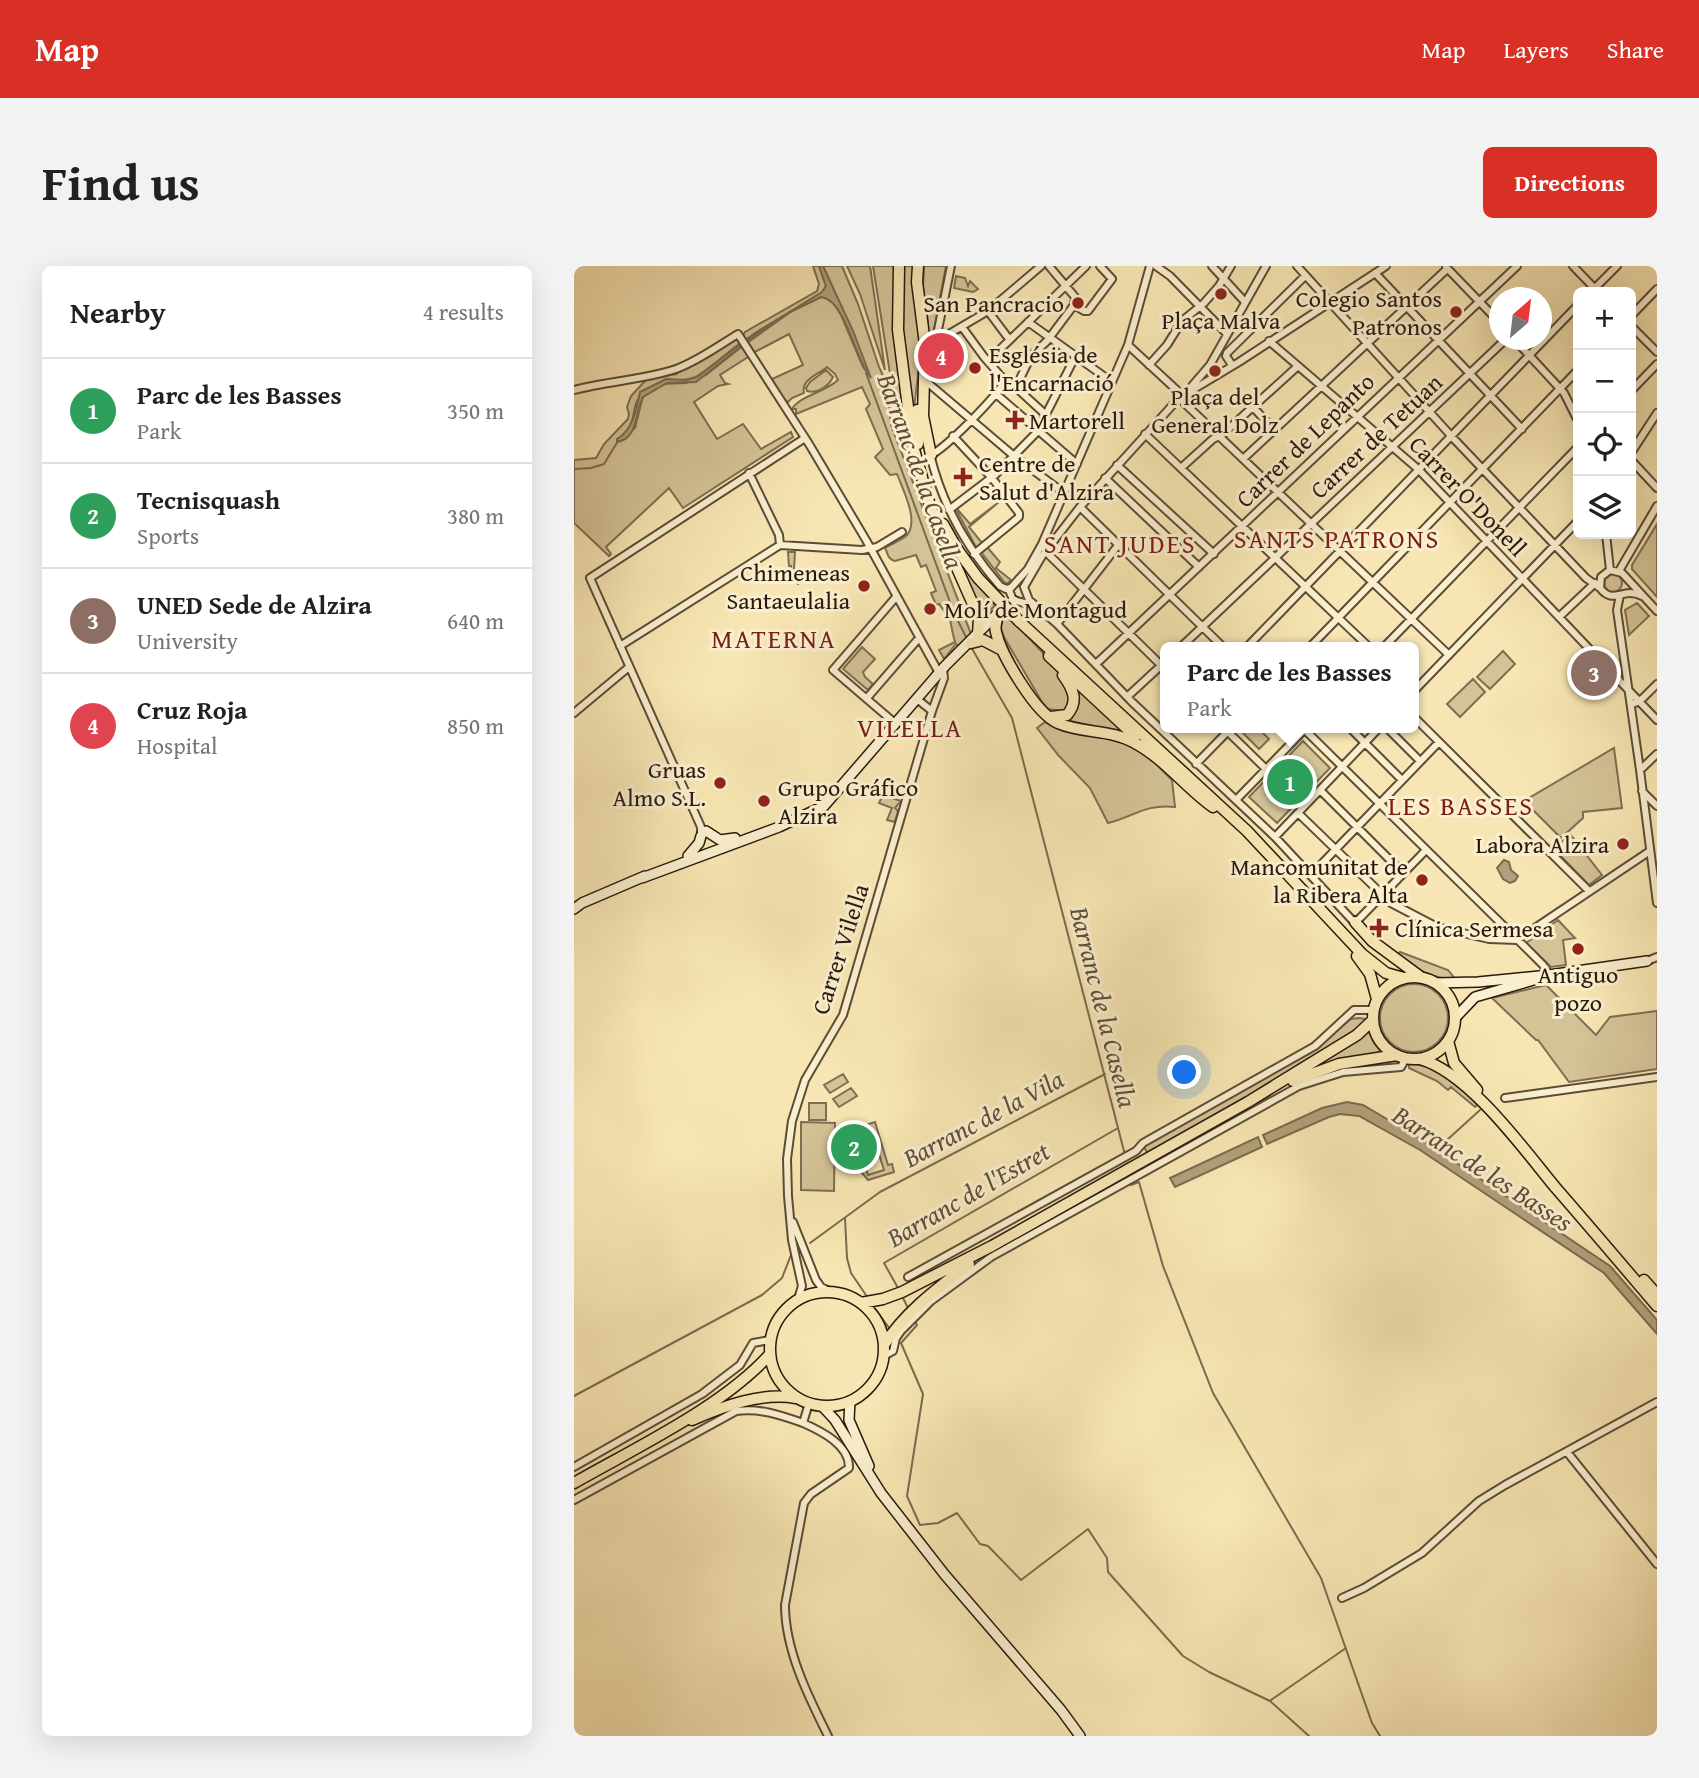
<!DOCTYPE html>
<html lang="en">
<head>
<meta charset="utf-8">
<style>
	:root { --surface:#fff; --page:#f2f2f2; --text:#202124; --muted:#757577; --line:#e0e0e0; --accent:#d93025 }
	body { margin:0; font-family:"Gentium Book Plus",serif; background:var(--page); color:var(--text) }
	.controls { position:absolute; right:21px; top:21px; display:grid; overflow:hidden; border-radius:10px; box-shadow:0 7px 28px #0002 }
	.controls button { width:63px; height:63px; display:grid; place-items:center; padding:0; border:0; border-bottom:2px solid var(--line); background:var(--surface); color:var(--text); font:35px sans-serif }
	.compass { position:absolute; left:915px; top:21px; width:63px; height:63px; border-radius:50%; background:var(--surface); box-shadow:0 7px 28px #0002; rotate:28deg }
	.you { position:absolute; left:611px; top:807px; width:24px; height:24px; margin:-18px; border:5px solid #fff; border-radius:50%; background:#1a73e8; box-shadow:0 0 0 10px #1a73e833 }
	.badge { display:grid; place-items:center; width:46px; height:46px; border-radius:50%; background:var(--accent); color:#fff; font-size:23px; font-weight:700 }
	.pin { position:absolute; translate:-50% -50%; border:4px solid #fff; box-shadow:0 2px 7px #0006 }
	.popup { position:absolute; left:586px; top:376px; width:259px; height:91px; box-sizing:border-box; display:grid; place-content:center; border-radius:10px; background:var(--surface); filter:drop-shadow(0 2px 5px #0005); font-size:23px; white-space:nowrap; color:var(--muted) }
	.popup b { font-size:26px; color:var(--text) }
	.popup::after { content:''; position:absolute; left:50%; top:100%; margin-left:-14px; border:14px solid transparent; border-top-color:var(--surface) }
	.list { margin:0; padding:0; list-style:none }
	h2 { display:flex; justify-content:space-between; align-items:center; height:91px; margin:0; padding:0 28px; font-size:30px }
	h2 small { font-size:23px; font-weight:400; color:var(--muted) }
	.list li { display:grid; grid-template-columns:46px 1fr auto; gap:21px; align-items:center; box-sizing:border-box; height:105px; padding:0 28px; border-top:2px solid var(--line) }
	.list b { display:block; font-size:26px; white-space:nowrap }
	.list p { margin:0; font-size:23px; white-space:nowrap; color:var(--muted) }
	.list em { font-size:23px; font-style:normal; color:var(--muted) }
	.icon { flex:none; width:38px; height:38px; fill:none; stroke:currentColor; stroke-width:2; stroke-linecap:round; stroke-linejoin:round }
	.map { position:relative; flex:none; width:1083px; height:1470px; overflow:hidden; border-radius:10px }
	header { display:flex; align-items:center; gap:42px; box-sizing:border-box; height:98px; padding:0 35px; background:var(--accent); color:#fff }
	header strong { font-size:33px }
	nav { display:flex; gap:38px; margin-inline-start:auto; font-size:24px }
	.intro { display:flex; align-items:center; justify-content:space-between; box-sizing:border-box; height:168px; padding:0 42px }
	h1 { margin:0; font-size:49px }
	.button { padding:18px 32px; border-radius:10px; background:var(--accent); color:#fff; font-size:24px; font-weight:700 }
	main { display:flex; gap:42px; padding:0 42px }
	aside { flex:1; background:var(--surface); border-radius:10px; box-shadow:0 7px 28px #0002 }
	.map>svg:first-child { display:block }
	.green { fill:#d4c397; stroke:#7e6e52; stroke-width:2; fill-rule:evenodd }
	.water { fill:#b1a07b; stroke:#7b6a4f; stroke-width:2 }
	.lines { fill:none; stroke-linecap:round; stroke-linejoin:round }
	.stream { stroke:#7b6a4f; stroke-width:2 }
	.street-casing { stroke:#5c4c36; stroke-width:10 }
	.secondary-casing { stroke:#29190d; stroke-width:12 }
	.primary-casing { stroke:#29190d; stroke-width:13 }
	.street { stroke:#faefce; stroke-width:6 }
	.secondary { stroke:#faefce; stroke-width:9 }
	.primary { stroke:#f7e6b3; stroke-width:10 }
	.primary-bridge-casing { stroke:#29190d; stroke-width:13; stroke-linecap:butt }
	.primary-bridge { stroke:#f7e6b3; stroke-width:10 }
	.poi-dot { fill:#8f2418; stroke:#faefce; stroke-width:2.5 }
	.labels { text-anchor:middle; dominant-baseline:central; stroke-width:6; stroke-linejoin:round; paint-order:stroke }
	.poi-label { font-size:24px; fill:#29190d; stroke:#faefce; text-anchor:end }
	.street-label { font-size:24px; fill:#29190d; stroke:#faefce }
	.water-label { font-size:26px; font-style:italic; fill:#5f4f39; stroke:#faefce }
	.neighbourhood-label { font-size:26px; letter-spacing:2px; fill:#7a1f14; stroke:#faefce }
</style>
</head>
<body>
<header>
<strong>Map</strong>
<nav><a>Map</a><a>Layers</a><a>Share</a></nav>
</header>
<div class="intro"><h1>Find us</h1><a class="button">Directions</a></div>
<main>
<aside>
<h2>Nearby<small>4 results</small></h2>
<ul class="list">
<li><span class="badge" style="background:#2e9e5b">1</span><div><b>Parc de les Basses</b><p>Park</p></div><em>350 m</em></li>
<li><span class="badge" style="background:#2e9e5b">2</span><div><b>Tecnisquash</b><p>Sports</p></div><em>380 m</em></li>
<li><span class="badge" style="background:#8d6e63">3</span><div><b>UNED Sede de Alzira</b><p>University</p></div><em>640 m</em></li>
<li><span class="badge" style="background:#e0444e">4</span><div><b>Cruz Roja</b><p>Hospital</p></div><em>850 m</em></li>
</ul>
</aside>
<div class="map">
<svg width="1083" height="1470" viewBox="0 0 1083 1470">
	<rect width="100%" height="100%" fill="#f7e6b3"/>
	<filter id="stains"><feTurbulence type="fractalNoise" baseFrequency=".00286" numOctaves="4"/><feColorMatrix values="0 0 0 0 .2 0 0 0 0 .09 0 0 0 0 .02 0 0 0 .5 -.17"/></filter>
	<radialGradient id="worn" r=".72"><stop offset=".6" stop-color="#630" stop-opacity="0"/><stop offset="1" stop-color="#630" stop-opacity=".3"/></radialGradient>
	<path class="green" d="M239,0H245L252,20L249,26L171,74L168,71L171,66L243,25L245,18Z
		M249,0H268L284,38L305,101L313,118L317,159L397,368L384,380L382,378L370,393L365,384L381,376C378,366 377,356 374,345L371,346L365,338L362,339L357,327L362,325L352,299L347,301L342,289L321,295C313,293 314,287 311,282C317,278 325,275 331,271C347,258 329,224 323,208L316,209L301,191L309,183L292,143L296,138L288,121L222,148V143H218C227,129 250,127 264,114L261,108L253,101C244,109 227,113 230,127L218,132L214,136L208,132L198,113L229,99L215,68L179,87L173,77L218,45L247,31H252L259,36L267,49L289,101L295,109Z
		M273,0H296L311,104L286,28Z
		M299,0H321L319,55L332,170L323,152Z
		M330,0H340L346,65V92L339,151L328,57Z
		M350,0H372L354,96V56L349,22Z
		M382,10L391,12L394,20L396,15L404,23L399,26L380,22Z
		M161,72L168,76C155,84 131,108 119,112C100,118 83,112 68,128C54,142 67,156 43,175L61,162L69,130L87,118L112,117L132,109L170,79L174,86V91L146,109L151,117L154,118L144,120L120,136L143,173L169,158L187,183L217,166L219,171L109,242L95,222L32,281L37,288L35,290L0,257V194L22,192L30,178L54,153L55,148L53,141L57,130L71,115L70,112L103,108L104,104Z
		M252,104L259,111C255,120 243,128 233,125L232,122L236,116Z
		M425,236L395,261L409,278L403,283L383,245L384,244L396,258Z
		M1083,258V331L1058,303V299Z
		M413,281L426,296L422,302L437,314L434,317H431L407,286Z
		M214,286H221L220,303L231,304L235,312L224,318L217,304V300L215,301Z
		M383,293L421,339L415,346L407,350Z
		M1030 317a9 9 0 1 1 18 0a9 9 0 1 1-18 0Z
		M1063,337L1075,350L1055,369L1051,344Z
		M430,347C446,363 496,410 497,432C497,439 494,442 489,445L474,443L468,436L430,371L427,362Z
		M288,381L301,393L289,406L291,411L299,418L294,424L269,403Z
		M929,385L941,398L916,423L903,411Z
		M899,413L911,426L886,451L873,438Z
		M504,421L554,467L491,454C505,445 506,436 504,421Z
		M471,456L485,463L545,473L574,490L598,514L601,541C570,538 562,550 534,557L516,522L485,490L463,462Z
		M672,462H684L695,473L685,483L668,466Z
		M729,475L756,502L703,557L675,531Z
		M1040,482L1048,542L1009,546V552L987,572L950,535Z
		M309,529L327,535L321,542L324,545L321,556L313,554L318,542L305,537Z
		M996,568L1028,609L1015,619L980,583Z
		M984,654L1001,672L989,674L992,699L977,701L952,677Z
		M826,686L874,704L882,714C858,712 842,704 823,689Z
		M806 752a34 34 0 1 1 68 0a34 34 0 1 1-68 0Z
		M972,719L1022,769L1036,751L1083,745V803L995,816L964,774H962L918,732Z
		M785,752L792,753L791,757L716,807L573,887L570,880L737,785L777,753Z
		M794,764L800,777L808,787L731,806Z
		M835,798C865,798 883,819 904,838L901,841L877,821L874,824L863,815L835,802Z
		M269,808L274,816L256,827L250,819Z
		M277,822L283,830L265,841L259,833Z
		M235,837H252V854H235Z
		M227,856L261,857L260,925L227,924Z
		M301,856L314,899L318,898L320,906L294,914L277,894L275,888L279,863ZM299,869L310,904L294,909L282,874Z"/>
	<path class="water" d="M245,0H249L279,65L297,112C281,94 272,34 247,31L218,45L184,67L122,116L93,117L69,131C61,147 64,173 43,176V173C59,164 63,142 66,126L92,113L112,114L123,111L181,67L248,26L252,20Z
		M930,594L935,596L937,604L944,610L941,615L936,617L929,613L923,602Z
		M773,836L789,839L850,875L1036,1000L1083,1054V1068L1030,1007L846,884L785,850L766,848L755,851L693,878L689,869L748,842Z
		M684,871L688,881L601,921L596,912Z"/>
	<g class="lines">
		<path class="stream" d="M292,107L380,347L393,373
			M0,203L17,202L30,198L44,175
			M397,381L438,452L551,889
			M864,884L873,874L906,844
			M556,915L557,919L565,916L589,1000L639,1127L747,1312L798,1457L806,1470
			M271,952L273,992L277,1007L294,1032
			M236,977L306,926L531,808
			M324,1022L310,997L544,862
			M328,1030L335,1044
			M299,1040L316,1063
			M341,1055L343,1059L327,1077L349,1128L333,1230L346,1259L364,1257L383,1247L406,1278L414,1280L447,1314L514,1263L533,1292L534,1306L609,1390L635,1406L696,1435L735,1470
			M0,1130L188,1029L208,1012L217,989
			M697,1434L772,1382"/>
		<g class="street-casing">
			<path id="street" d="M582,0L596,10L653,68
				M638,0L671,36
				M723,0L880,173L1012,312L1026,322
				M999,0L1024,26
				M872,1L926,57
				M801,7L948,163
				M1017,26L1043,0
				M500,39L510,45H514L538,13L526,0
				M414,45L435,73
				M1057,50L1083,23
				M454,56L538,116
				M1057,60L1083,86
				M388,61L410,91L431,115L436,116L472,149
				M941,74L990,127L1004,155
				M363,75L414,45L467,0
				M695,75L844,203L1083,454
				M554,79L608,129
				M414,95L512,0
				M575,99L593,79L608,55L630,37L645,20L657,0
				M658,99L652,90L653,87L731,10
				M354,117L440,190L490,227
				M353,118L377,0
				M618,120L636,99L692,0
				M442,121L457,90L473,75L500,39L501,31L475,0
				M0,124C34,115 69,114 102,103C124,95 144,80 164,68L235,178L292,274L365,407
				M1057,125L1083,98
				M422,128L503,198
				M605,132L875,389
				M679,141L701,165
				M571,168L795,381
				M379,170L418,212L445,247V251L400,288
				M1057,187L1083,147
				M356,188C368,239 392,281 426,320L432,323L437,322
				M357,189C374,180 421,132 431,115
				M669,193L873,3
				M1057,194L1083,222
				M543,199L640,288
				M607,202L639,173L649,168L724,100
				M175,207L205,269L206,279
				M531,212L625,301
				M506,241L649,381
				M375,244L421,209L463,166L501,91
				M1032,268L1036,304
				M471,285L592,404
				M1045,305L1083,240
				M450,321L455,334L483,358L558,436L701,571L779,655L781,656L786,652L852,584
				M450,321L468,290L506,241L605,132L665,96L812,0
				M1046,329L1043,344L1066,504L1083,637
				M1068,330C1048,320 1040,340 1026,322L1027,311L1036,304L1048,307L1083,345
				M322,331L259,404L322,458
				M458,339L439,334L435,324L454,303L468,278L554,79L576,0
				M985,351L1021,317
				M483,358L545,278
				M46,380L206,279L288,284L303,281L328,266
				M607,381L931,74
				M673,381L1004,39
				M736,381L1004,104
				M810,381L1004,181
				M522,398L943,0
				M840,425L1004,255
				M553,431L592,395
				M293,432L345,372
				M343,433L358,445
				M1061,437L1069,432L1083,418
				M0,447L55,401
				M840,451L1014,624
				M650,462L692,503
				M729,462L950,680L969,699L975,709
				M776,462L828,514
				M813,462L846,495
				M622,498L657,462
				M1066,504L1083,488
				M746,524L829,607
				M1068,525L1083,540
				M662,534L732,462
				M724,547L817,637L863,661L915,673L943,674L1076,585
				M127,570V561L16,312L231,172
				M701,571L805,462
				M737,609L865,476
				M1073,695L1083,691
				M931,832L1083,811
				M219,956L242,1014L247,1021L257,1026
				M334,1011L562,885L569,877L741,780L780,744H799
				M224,1033L228,1020L218,974L214,930L213,893L218,855L231,814L269,749L358,445L370,412L369,403
				M310,1090L319,1085L322,1072L327,1065L357,1035L417,991L725,820L769,806L827,801L832,792
				M229,1157C247,1165 276,1179 275,1202L237,1228L230,1237L211,1339C211,1384 234,1430 254,1470
				M993,1186L1083,1298
				M0,1201L128,1128L166,1099L179,1077L196,1074
				M0,1234L162,1145C187,1142 206,1149 229,1157L235,1137
				M768,1332L790,1322L848,1287L905,1235L931,1219L1083,1136"/>
		</g>
		<g class="secondary-casing">
			<path id="secondary" d="M132,565L146,574L161,572
				M114,590L125,577L127,570
				M68,612L205,561L250,540L371,400L432,339L440,335
				M0,643L8,637L71,610
				M862,717L904,716L975,709L1073,695
				M881,752L901,731L970,711
				M276,1135L275,1154L295,1200
				M248,1140L261,1154L307,1227L371,1309L487,1444L506,1470"/>
		</g>
		<g class="primary-casing">
			<path id="primary" d="M325,0L324,64L339,180L357,243L405,352L404,368
				M344,0L343,16L351,78L349,150L357,189
				M343,144L344,178
				M369,258L383,283
				M426,345C423,352 420,359 422,366C427,389 462,448 484,457C509,468 537,463 561,477C591,493 612,522 639,541
				M445,355L673,565L788,688L812,707L830,712
				M397,377L409,374L428,384
				M475,390L561,470
				M477,451L493,449C505,435 499,423 489,409
				M781,656L798,675L848,712
				M783,690L796,708L803,733
				M799 752a41 41 0 1 1 82 0a41 41 0 1 1-82 0Z
				M874,775L880,797L903,824
				M846,793C895,807 948,881 981,921C1015,960 1049,1000 1083,1040
				M719,815L765,798L823,789
				M1070,1014L1083,1029
				M196 1083a57 57 0 1 1 114 0a57 57 0 1 1-114 0Z
				M287,1037L309,1033L328,1026L418,980L674,836L783,769L799,754
				M310,1079C332,1045 364,1022 395,998
				M118,1154C150,1140 187,1126 222,1132
				M0,1217C61,1182 150,1140 196,1088"/>
		</g>
		<use href="#street" class="street"/>
		<use href="#secondary" class="secondary"/>
		<use href="#primary" class="primary"/>
		<g class="primary-bridge-casing">
			<path id="primary-bridge" d="M383,283L404,312L445,355"/>
		</g>
		<use href="#primary-bridge" class="primary-bridge"/>
	</g>
	<g class="poi-dot">
		<circle cx="647" cy="28" r="7"/>
		<circle cx="504" cy="37" r="7"/>
		<circle cx="882" cy="46" r="7"/>
		<circle cx="401" cy="102" r="7"/>
		<circle cx="641" cy="105" r="7"/>
		<path d="M437.5 143.5h7v7h7v7h-7v7h-7v-7h-7v-7h7z"/>
		<path d="M385.5 200.5h7v7h7v7h-7v7h-7v-7h-7v-7h7z"/>
		<circle cx="290" cy="320" r="7"/>
		<circle cx="356" cy="343" r="7"/>
		<circle cx="146" cy="517" r="7"/>
		<circle cx="190" cy="535" r="7"/>
		<circle cx="1049" cy="578" r="7"/>
		<circle cx="848" cy="614" r="7"/>
		<path d="M801.5 651.5h7v7h7v7h-7v7h-7v-7h-7v-7h7z"/>
		<circle cx="1004" cy="683" r="7"/>
	</g>
	<g class="labels">
		<g class="poi-label">
			<text x="868" y="32">Colegio Santos<tspan x="868" dy="28">Patronos</tspan></text>
			<text x="490" y="37">San Pancracio</text>
			<text x="647" y="54" text-anchor="middle">Plaça Malva</text>
			<text x="415" y="88" text-anchor="start">Església de<tspan x="415" dy="28">l'Encarnació</tspan></text>
			<text x="641" y="130" text-anchor="middle">Plaça del<tspan x="641" dy="28">General Dolz</tspan></text>
			<text x="455" y="154" text-anchor="start">Martorell</text>
			<text x="405" y="197" text-anchor="start">Centre de<tspan x="405" dy="28">Salut d'Alzira</tspan></text>
			<text x="276" y="306">Chimeneas<tspan x="276" dy="28">Santaeulalia</tspan></text>
			<text x="370" y="343" text-anchor="start">Molí de Montagud</text>
			<text x="132" y="503">Gruas<tspan x="132" dy="28">Almo S.L.</tspan></text>
			<text x="204" y="521" text-anchor="start">Grupo Gráfico<tspan x="204" dy="28">Alzira</tspan></text>
			<text x="1035" y="578">Labora Alzira</text>
			<text x="834" y="600">Mancomunitat de<tspan x="834" dy="28">la Ribera Alta</tspan></text>
			<text x="821" y="662" text-anchor="start">Clínica Sermesa</text>
			<text x="1004" y="708" text-anchor="middle">Antiguo<tspan x="1004" dy="28">pozo</tspan></text>
		</g>
		<g class="street-label">
			<text transform="translate(802 170) rotate(-43)">Carrer de Tetuan</text>
			<text transform="translate(731 174) rotate(-44)">Carrer de Lepanto</text>
			<text transform="translate(894 230) rotate(46)">Carrer O'Donell</text>
			<text transform="translate(266 683) rotate(-72)">Carrer Vilella</text>
		</g>
		<g class="water-label">
			<text transform="translate(347 205) rotate(70)">Barranc de la Casella</text>
			<text transform="translate(530 741) rotate(76)">Barranc de la Casella</text>
			<text transform="translate(409 852) rotate(-28)">Barranc de la Vila</text>
			<text transform="translate(909 902) rotate(33)">Barranc de les Basses</text>
			<text transform="translate(394 928) rotate(-30)">Barranc de l'Estret</text>
		</g>
		<g class="neighbourhood-label">
			<text x="763" y="272">SANTS PATRONS</text>
			<text x="546" y="277">SANT JUDES</text>
			<text x="200" y="372">MATERNA</text>
			<text x="336" y="461">VILELLA</text>
			<text x="887" y="539">LES BASSES</text>
		</g>
	</g>
	<rect width="100%" height="100%" filter="url(#stains)"/>
	<rect width="100%" height="100%" fill="url(#worn)"/>
</svg>
<div class="controls">
<button>+</button>
<button>−</button>
<button><svg class="icon" aria-label="locate" viewBox="0 0 24 24"><circle cx="12" cy="12" r="6"/><path d="M12 2v4M12 18v4M2 12h4M18 12h4"/></svg></button>
<button><svg class="icon" aria-label="layers" viewBox="0 0 24 24"><path d="M12 4l9 5-9 5-9-5zM3 14l9 5 9-5"/></svg></button>
</div>
<svg class="compass" viewBox="-18 -18 36 36"><path d="M0-13l5 13h-10z" fill="#e53935"/><path d="M0 13l5-13h-10z" fill="#757577"/></svg>
<div class="you"></div>
<div class="pin badge" style="left:716px;top:516px;background:#2e9e5b">1</div>
<div class="popup"><b>Parc de les Basses</b>Park</div>
<div class="pin badge" style="left:280px;top:881px;background:#2e9e5b">2</div>
<div class="pin badge" style="left:1020px;top:407px;background:#8d6e63">3</div>
<div class="pin badge" style="left:367px;top:90px;background:#e0444e">4</div>
</div>
</main>
</body>
</html>
